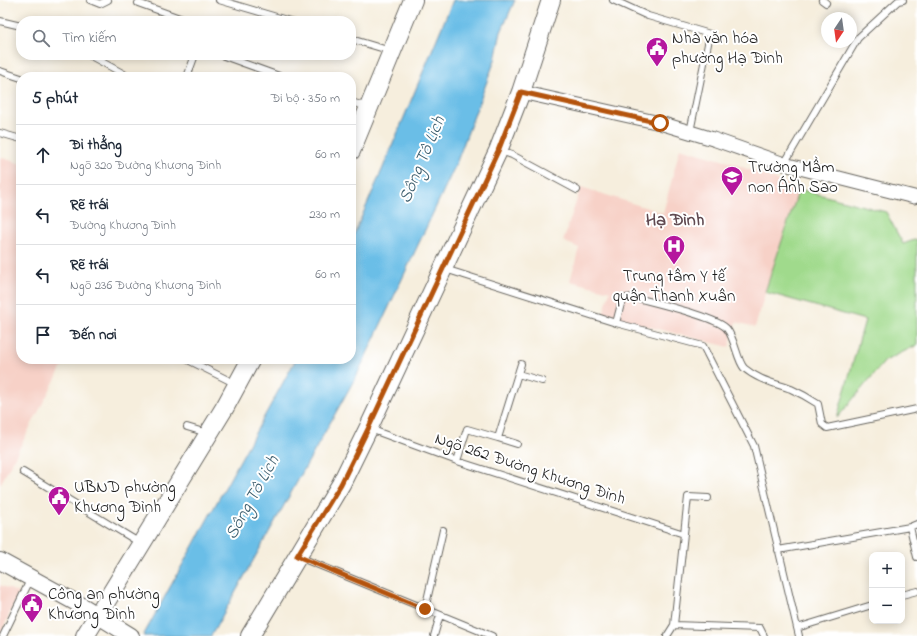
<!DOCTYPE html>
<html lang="vi">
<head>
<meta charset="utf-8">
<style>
	:root { --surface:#fff; --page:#f6f6f7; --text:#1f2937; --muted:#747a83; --line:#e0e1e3 }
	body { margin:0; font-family:"Indie Flower",sans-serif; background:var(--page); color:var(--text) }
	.controls { position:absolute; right:12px; bottom:12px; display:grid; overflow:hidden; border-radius:8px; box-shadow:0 2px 10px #0003 }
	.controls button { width:36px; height:36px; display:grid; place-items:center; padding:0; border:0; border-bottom:1px solid var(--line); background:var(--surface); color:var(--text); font:20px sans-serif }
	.compass { position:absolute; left:821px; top:12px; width:36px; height:36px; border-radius:50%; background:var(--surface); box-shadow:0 2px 10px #0003; rotate:193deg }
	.stop { position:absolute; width:12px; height:12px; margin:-9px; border:3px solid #b45309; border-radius:50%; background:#fff }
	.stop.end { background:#b45309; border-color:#fff; box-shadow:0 1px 4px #0008 }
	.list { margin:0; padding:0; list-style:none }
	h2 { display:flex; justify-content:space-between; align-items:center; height:52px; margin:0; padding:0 16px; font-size:17px }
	h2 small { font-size:13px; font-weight:400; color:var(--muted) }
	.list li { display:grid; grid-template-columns:26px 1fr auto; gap:12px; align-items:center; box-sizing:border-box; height:60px; padding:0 16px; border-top:1px solid var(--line) }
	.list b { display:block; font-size:15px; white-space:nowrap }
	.list p { margin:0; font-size:13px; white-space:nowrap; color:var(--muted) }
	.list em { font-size:13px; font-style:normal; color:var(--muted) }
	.icon { flex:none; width:22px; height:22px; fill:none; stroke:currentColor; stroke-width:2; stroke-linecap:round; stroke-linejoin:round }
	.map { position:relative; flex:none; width:917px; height:636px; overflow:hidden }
	.search { position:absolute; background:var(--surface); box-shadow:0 2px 10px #0003; left:16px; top:16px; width:340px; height:44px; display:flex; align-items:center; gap:10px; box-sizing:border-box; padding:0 14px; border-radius:16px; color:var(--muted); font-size:15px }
	.panel { position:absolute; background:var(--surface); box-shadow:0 2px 10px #0003; left:16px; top:72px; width:340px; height:292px; border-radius:16px }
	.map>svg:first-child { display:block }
	.built { fill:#f7d1c7 }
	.green { fill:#a0da8c; stroke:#5e7b54 }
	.water { fill:#6bbee7; stroke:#446d82 }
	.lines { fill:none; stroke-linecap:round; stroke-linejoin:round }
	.service-casing { stroke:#686660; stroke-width:8 }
	.minor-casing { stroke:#686660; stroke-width:15 }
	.tertiary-casing { stroke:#686660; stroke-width:18 }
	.secondary-casing { stroke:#686660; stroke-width:20 }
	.service { stroke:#fff; stroke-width:6 }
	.minor { stroke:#fff; stroke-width:13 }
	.tertiary { stroke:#fff; stroke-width:16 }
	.secondary { stroke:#fff; stroke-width:18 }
	.route { stroke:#b45309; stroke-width:5 }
	.labels { text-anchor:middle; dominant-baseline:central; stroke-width:4; stroke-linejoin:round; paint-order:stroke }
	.poi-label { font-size:17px; fill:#1c1c1c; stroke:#fff; text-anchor:start }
	.street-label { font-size:17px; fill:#1c1c1c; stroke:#fff }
	.water-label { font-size:18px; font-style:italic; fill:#3c5d6d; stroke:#fff }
	.neighbourhood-label { font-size:18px; font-weight:bold; fill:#604a51; stroke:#fff }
</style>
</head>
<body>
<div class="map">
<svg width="917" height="636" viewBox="0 0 917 636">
	<rect width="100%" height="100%" fill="#fff"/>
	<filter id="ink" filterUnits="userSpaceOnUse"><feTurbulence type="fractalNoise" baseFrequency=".025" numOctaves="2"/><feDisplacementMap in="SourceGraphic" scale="8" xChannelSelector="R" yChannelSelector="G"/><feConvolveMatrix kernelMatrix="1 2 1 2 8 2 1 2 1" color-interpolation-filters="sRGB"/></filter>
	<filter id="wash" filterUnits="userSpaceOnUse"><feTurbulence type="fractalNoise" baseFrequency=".012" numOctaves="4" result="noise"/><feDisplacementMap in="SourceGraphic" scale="16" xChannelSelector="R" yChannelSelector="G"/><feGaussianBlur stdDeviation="0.9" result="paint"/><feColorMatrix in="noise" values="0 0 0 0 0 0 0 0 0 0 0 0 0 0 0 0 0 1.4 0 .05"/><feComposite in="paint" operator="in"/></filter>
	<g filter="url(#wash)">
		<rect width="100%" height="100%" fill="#f6eedd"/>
		<path class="built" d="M680,148L732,163L799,189L778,251L755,327L736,322L729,347L603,315L610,291L570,281L579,248L563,241L581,187L663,213Z
			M0,157L21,164V359H66L0,485Z
			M0,585L19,593L0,635Z"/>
		<path class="green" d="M799,189L886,212L903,244L917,239V345L885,361L837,418L865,320L765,292Z"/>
		<path class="water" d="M453,0H515L501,32L495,60L456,164L358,373L211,636H143L296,359H351V241L382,170Z"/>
	</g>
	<g filter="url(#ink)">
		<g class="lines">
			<g class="service-casing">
				<path id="service" d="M90,0L100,4L108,0
					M219,0L290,21
					M613,0L648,16L710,34L690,132
					M822,0L826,3
					M138,3L188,21
					M0,21L21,26
					M351,39L391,51
					M89,55L124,74V77
					M221,55L282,77
					M0,71L21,78
					M187,77L195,55
					M351,102L368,107
					M0,133L21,139
					M500,151L512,155L577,190
					M784,164L858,38L898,1L903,0
					M445,269L616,323L703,346L754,446L799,636
					M616,323L621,304L626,298L633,297C651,302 718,317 727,329C735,339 737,360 744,368C758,380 774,383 791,389C800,393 809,398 818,404L822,424L827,428L917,409
					M186,359L236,384
					M518,374L542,381
					M187,427L207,433
					M370,429L457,461L684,534
					M498,438L517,444
					M457,461L467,429L498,438L521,364
					M23,472L140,543
					M910,527L917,557
					M778,550L910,527L917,524
					M299,557L492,636
					M902,595L917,591
					M425,609L443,530
					M674,625L760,628L764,636
					M797,628L872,605
					M3,636L31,578
					M434,636L440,615
					M667,636L674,625L688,497L708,498"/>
			</g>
			<g class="minor-casing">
				<path id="minor" d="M521,92L660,123L713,139L784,164L914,197"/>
			</g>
			<g class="tertiary-casing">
				<path id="tertiary" d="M0,561L84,607L131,636"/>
			</g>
			<g class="secondary-casing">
				<path id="secondary" d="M351,151L413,0
					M85,636L225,407L251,359
					M250,636L341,484L368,429L498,151L521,92L551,0"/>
			</g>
			<use href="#service" class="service"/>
			<use href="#minor" class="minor"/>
			<use href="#tertiary" class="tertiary"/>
			<use href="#secondary" class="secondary"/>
		</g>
	</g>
	<g class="lines" filter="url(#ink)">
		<path class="route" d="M425,609L297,556L341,484L368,429L498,151L521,92L660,123"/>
	</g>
	<defs>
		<g id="civic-pin" transform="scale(1.15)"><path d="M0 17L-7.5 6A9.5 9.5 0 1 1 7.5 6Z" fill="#b5179e" stroke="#fff"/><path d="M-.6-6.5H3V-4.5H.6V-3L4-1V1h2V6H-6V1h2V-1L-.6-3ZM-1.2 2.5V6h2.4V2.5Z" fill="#fff"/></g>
		<g id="school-pin" transform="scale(1.15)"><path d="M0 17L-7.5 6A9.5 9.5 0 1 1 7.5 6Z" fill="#b5179e" stroke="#fff"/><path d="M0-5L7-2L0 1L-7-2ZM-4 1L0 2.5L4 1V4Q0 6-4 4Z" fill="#fff"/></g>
		<g id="hospital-pin" transform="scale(1.15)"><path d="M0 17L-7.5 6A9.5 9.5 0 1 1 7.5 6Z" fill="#b5179e" stroke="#fff"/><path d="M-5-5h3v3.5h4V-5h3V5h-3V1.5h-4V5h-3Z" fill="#fff"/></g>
	</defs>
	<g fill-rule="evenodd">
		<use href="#civic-pin" x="657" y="48"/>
		<use href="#school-pin" x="732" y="177"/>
		<use href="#hospital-pin" x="674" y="246"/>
		<use href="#civic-pin" x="59" y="497"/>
		<use href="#civic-pin" x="32" y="604"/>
	</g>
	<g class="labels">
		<g class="poi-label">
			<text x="672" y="38">Nhà văn hóa<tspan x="672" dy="20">phường Hạ Đình</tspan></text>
			<text x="748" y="167">Trường Mầm<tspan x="748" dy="20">non Ánh Sao</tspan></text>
			<text x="674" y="276" text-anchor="middle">Trung tâm Y tế<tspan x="674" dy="20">quận Thanh Xuân</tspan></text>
			<text x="74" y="487">UBND phường<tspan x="74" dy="20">Khương Đình</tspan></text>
			<text x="48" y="594">Công an phường<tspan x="48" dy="20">Khương Đình</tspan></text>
		</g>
		<g class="street-label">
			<text transform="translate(530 469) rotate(18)">Ngõ 262 Đường Khương Đình</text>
		</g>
		<g class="water-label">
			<text transform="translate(423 160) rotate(-67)">Sông Tô Lịch</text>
			<text transform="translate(253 498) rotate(-61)">Sông Tô Lịch</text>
		</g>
		<g class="neighbourhood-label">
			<text x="675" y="221">Hạ Đình</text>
		</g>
	</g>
</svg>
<div class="controls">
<button>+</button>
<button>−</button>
</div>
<svg class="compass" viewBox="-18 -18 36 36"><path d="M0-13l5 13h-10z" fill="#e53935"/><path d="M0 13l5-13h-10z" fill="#747a83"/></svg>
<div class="stop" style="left:660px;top:123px"></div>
<div class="stop end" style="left:425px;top:609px"></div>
<div class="search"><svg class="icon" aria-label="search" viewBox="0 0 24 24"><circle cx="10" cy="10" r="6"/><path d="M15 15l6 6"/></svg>Tìm kiếm</div>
<section class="panel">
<h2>5 phút<small>Đi bộ · 350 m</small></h2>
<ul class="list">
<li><svg class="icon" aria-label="ahead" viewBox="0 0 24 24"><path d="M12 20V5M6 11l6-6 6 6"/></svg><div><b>Đi thẳng</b><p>Ngõ 320 Đường Khương Đình</p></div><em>60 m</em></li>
<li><svg class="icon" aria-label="left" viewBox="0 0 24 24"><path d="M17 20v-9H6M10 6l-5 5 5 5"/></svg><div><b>Rẽ trái</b><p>Đường Khương Đình</p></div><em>230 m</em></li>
<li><svg class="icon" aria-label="left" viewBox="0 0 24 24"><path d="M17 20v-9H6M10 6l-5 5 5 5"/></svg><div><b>Rẽ trái</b><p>Ngõ 236 Đường Khương Đình</p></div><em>60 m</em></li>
<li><svg class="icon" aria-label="arrive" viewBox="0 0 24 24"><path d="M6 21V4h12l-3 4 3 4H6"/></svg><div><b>Đến nơi</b></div></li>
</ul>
</section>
</div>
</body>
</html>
